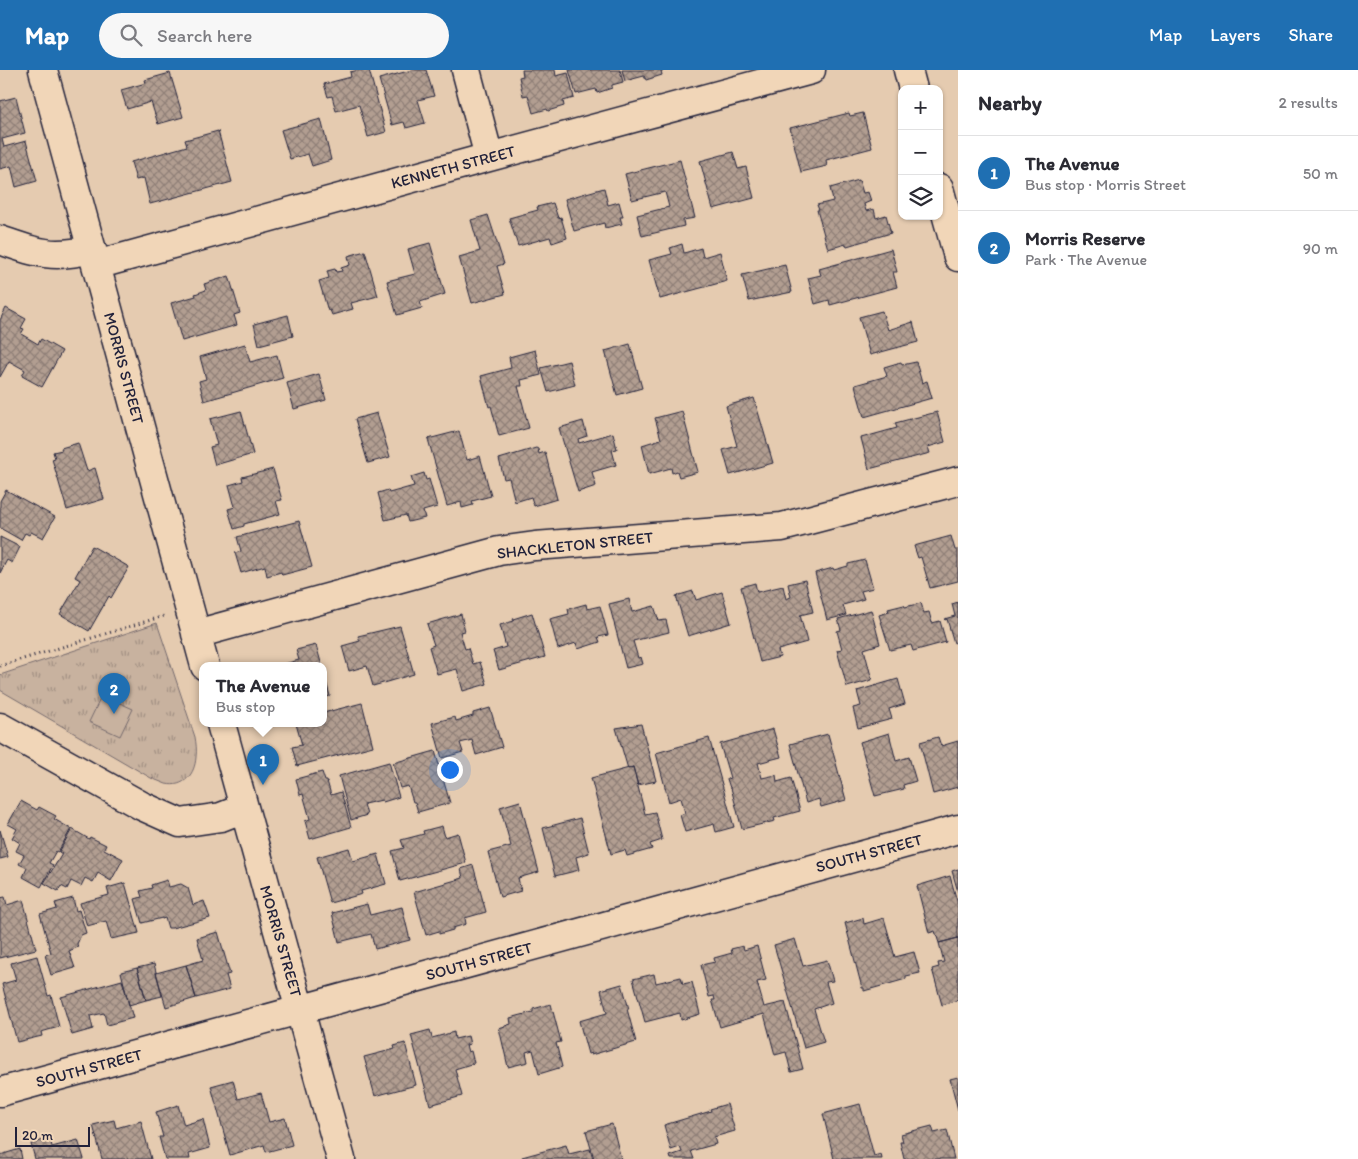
<!DOCTYPE html>
<html lang="en">
<head>
<meta charset="utf-8">
<style>
	:root { --surface:#fff; --page:#f7f7f7; --text:#2b2b33; --muted:#7c7c81; --line:#e1e1e2; --accent:#1f6fb2 }
	body { margin:0; font-family:Itim,sans-serif; background:var(--page); color:var(--text) }
	.controls { position:absolute; right:15px; top:15px; display:grid; overflow:hidden; border-radius:10px; box-shadow:0 1px 4px #0004 }
	.controls button { width:45px; height:45px; display:grid; place-items:center; padding:0; border:0; border-bottom:1px solid var(--line); background:var(--surface); color:var(--text); font:25px sans-serif }
	.scale { position:absolute; left:15px; bottom:12px; width:75px; box-sizing:border-box; padding-left:5px; border:2px solid #22223b; border-top:0; font-size:14px; line-height:18px; white-space:nowrap; color:#22223b; -webkit-text-stroke:4px #f1d6b8; paint-order:stroke }
	.you { position:absolute; left:449px; top:699px; width:18px; height:18px; margin:-12px; border:4px solid #fff; border-radius:50%; background:#1a73e8; box-shadow:0 0 0 8px #1a73e833 }
	.badge { display:grid; place-items:center; width:32px; height:32px; border-radius:50%; background:var(--accent); color:#fff; font-size:16px; font-weight:700 }
	.pin { position:absolute; translate:-50% -41px; filter:drop-shadow(0 1px 2px #0008) }
	.pin::after { content:''; position:absolute; top:26px; width:18px; height:15px; background:inherit; clip-path:polygon(0 0,100% 0,50% 100%) }
	.popup { position:absolute; left:199px; top:592px; width:128px; height:65px; box-sizing:border-box; display:grid; place-content:center; border-radius:10px; background:var(--surface); filter:drop-shadow(0 1px 4px #0005); font-size:16px; white-space:nowrap; color:var(--muted) }
	.popup b { font-size:19px; color:var(--text) }
	.popup::after { content:''; position:absolute; left:50%; top:100%; margin-left:-10px; border:10px solid transparent; border-top-color:var(--surface) }
	.list { margin:0; padding:0; list-style:none }
	h2 { display:flex; justify-content:space-between; align-items:center; height:65px; margin:0; padding:0 20px; font-size:21px }
	h2 small { font-size:16px; font-weight:400; color:var(--muted) }
	.list li { display:grid; grid-template-columns:32px 1fr auto; gap:15px; align-items:center; box-sizing:border-box; height:75px; padding:0 20px; border-top:1px solid var(--line) }
	.list b { display:block; font-size:19px; white-space:nowrap }
	.list p { margin:0; font-size:16px; white-space:nowrap; color:var(--muted) }
	.list em { font-size:16px; font-style:normal; color:var(--muted) }
	.icon { flex:none; width:28px; height:28px; fill:none; stroke:currentColor; stroke-width:2; stroke-linecap:round; stroke-linejoin:round }
	.map { position:relative; flex:none; width:958px; height:1089px; overflow:hidden }
	header { display:flex; align-items:center; gap:30px; box-sizing:border-box; height:70px; padding:0 25px; background:var(--accent); color:#fff }
	header strong { font-size:24px }
	nav { display:flex; gap:28px; margin-inline-start:auto; font-size:18px }
	.search { width:350px; height:45px; background:var(--page); display:flex; align-items:center; gap:12px; box-sizing:border-box; padding:0 18px; border-radius:28px; color:var(--muted); font-size:19px }
	main { display:flex }
	aside { flex:1; background:var(--surface) }
	.map>svg:first-child { display:block }
	.grass { fill:url(#grass-tufts); stroke:#756a6d }
	.pitch { fill:#c8b29f; stroke:#756a6d }
	.building { fill:url(#building-cross-hatch); stroke:#22223b }
	.lines { fill:none; stroke-linecap:round; stroke-linejoin:round }
	.minor-casing { stroke:#22223b; stroke-width:31 }
	.path { stroke:#22223b; stroke-width:3; stroke-dasharray:1 4; stroke-linecap:butt }
	.minor { stroke:#f1d6b8; stroke-width:28 }
	.labels { text-anchor:middle; dominant-baseline:central; stroke-width:4.5; stroke-linejoin:round; paint-order:stroke }
	.street-label { font-size:16px; fill:#22223b; stroke:#f1d6b8 }
</style>
</head>
<body>
<header>
<strong>Map</strong>
<div class="search"><svg class="icon" aria-label="search" viewBox="0 0 24 24"><circle cx="10" cy="10" r="6"/><path d="M15 15l6 6"/></svg>Search here</div>
<nav><a>Map</a><a>Layers</a><a>Share</a></nav>
</header>
<main>
<div class="map">
<svg width="958" height="1089" viewBox="0 0 958 1089">
	<defs>
		<pattern id="grass-tufts" width="24" height="20" patternUnits="userSpaceOnUse" patternTransform="scale(1.25)"><rect width="24" height="20" fill="#c8b29f"/><path d="M3 7l-1-3M5 7V3M7 7l1-3M15 17l-1-3M17 17v-4M19 17l1-3" fill="none" stroke="#a29083"/></pattern>
		<pattern id="building-cross-hatch" width="8" height="8" patternUnits="userSpaceOnUse" patternTransform="scale(1.25)"><rect width="8" height="8" fill="#b29e91"/><path d="M0 0l8 8M0 8l8-8" fill="none" stroke="#908078"/></pattern>
	</defs>
	<rect width="100%" height="100%" fill="#e5cbb0"/>
	<filter id="ink" filterUnits="userSpaceOnUse"><feTurbulence type="fractalNoise" baseFrequency=".02" numOctaves="2"/><feDisplacementMap in="SourceGraphic" scale="10" xChannelSelector="R" yChannelSelector="G"/><feConvolveMatrix kernelMatrix="1 2 1 2 8 2 1 2 1" color-interpolation-filters="sRGB"/></filter>
	<g filter="url(#ink)">
		<path class="grass" d="M157,553L195,667C196,673 197,680 196,687C195,704 184,718 166,714C161,712 156,710 151,708L0,620V605Z"/>
		<path class="pitch" d="M102,625L133,639L120,666L89,652Z"/>
		<path class="building" d="M359,0H369L386,62L368,67L359,35L336,41L332,26L328,27L324,14L351,7L350,2Z
			M412,0H426L434,26L418,30L425,53L406,58L404,52L392,55L379,9Z
			M522,0H555L556,6L568,3L574,28L563,31L564,36L548,41L547,39L533,43L528,25L523,26L519,7L523,6Z
			M569,0H620L623,12L612,15V18L597,23L596,19L576,24Z
			M622,0H666L661,1L662,5L646,10L644,6L625,11Z
			M170,3L183,47L158,54L151,32L127,39L121,20L146,13L145,10Z
			M16,27L25,63L2,69L4,77L26,71L37,111L16,117L11,96L0,99V31Z
			M849,43L850,46L863,43L872,78L826,90L827,96L801,102L790,58Z
			M321,49L331,90L312,96L308,84L290,89L281,60Z
			M218,61L232,112L150,134L144,108L136,110L131,92L187,76L185,70Z
			M733,82L738,99L746,97L754,128L713,139L700,91Z
			M680,90L695,148L683,150L684,156L642,166L637,145L669,137L665,122L632,130L625,104Z
			M859,110L863,123L868,122L871,131L864,134L866,141L874,139L876,148L886,145L891,163L847,176L846,174L828,179L817,140H819L817,135L833,131L830,118Z
			M604,118L608,135L619,132L623,147H620L622,154L605,158L604,153L574,161L565,129Z
			M553,133L558,148L561,147L567,168L552,173L550,167L518,176L509,148L538,140L537,137Z
			M488,145L504,194L497,196L505,224L472,233L459,187L480,181L471,150Z
			M430,173L445,224L420,232L422,238L397,245L387,211L415,204L408,179Z
			M682,174L684,183L701,178L703,187L720,182L727,211L660,229L649,190L672,184L670,178Z
			M891,179L897,202H893L897,217L830,235L829,230L815,234L808,208L821,205L819,199Z
			M365,181L378,226L351,233L353,239L332,245L330,240L328,241L319,211L329,208L327,201L335,199L336,202L342,201L341,198L350,195L348,186Z
			M785,195L792,222L749,231L742,205Z
			M229,206L240,243L234,245L237,255L182,271L171,233L196,226L195,224L206,220L204,214Z
			M6,238L26,249L21,258L24,259L21,264L38,274L41,269L62,281L42,317L22,306L25,300L9,291L0,307V250Z
			M882,241L888,260L913,252L918,272L870,285L859,247Z
			M288,245L293,266L259,275L254,254Z
			M245,274L250,292L277,285L283,308L204,331L199,311L206,309L200,287Z
			M630,274L642,318L617,325L605,281Z
			M535,280L541,305L521,310L522,316H518L529,358L499,366L491,336L489,337L481,306L511,298L509,287Z
			M569,291L575,315L548,322L541,298Z
			M901,292L902,295L916,292L922,313L927,311L932,328L864,347L855,315L887,306L884,297Z
			M319,304L326,330L294,339L287,313Z
			M754,328L773,393L730,405L723,380L737,376L726,336Z
			M241,341L253,384L215,395L210,377L217,375L210,349Z
			M682,341L698,402L679,407L677,401L672,403L671,398L649,404L642,375L661,369L655,348Z
			M937,342L945,372L928,377L930,383L869,399L861,368L897,358L895,353Z
			M377,343L390,387L368,393L355,349Z
			M583,351L587,366L578,369L579,373L613,363L617,379L612,380L616,395L592,402L596,416L578,422L559,358Z
			M459,361L467,390L480,386L491,426L472,431L473,435L462,438L461,432L447,436L428,369Z
			M78,373L87,401L95,398L104,429L67,440L52,389L55,388L53,382L62,380L61,378Z
			M536,378L538,379L539,384L545,382L557,429L534,436L531,427L515,432L509,408L504,409L499,389Z
			M273,399L282,430L276,431L280,444L244,454V456L234,459L228,439L235,437L229,415L243,411L242,407Z
			M424,403L426,410L429,409L437,437L423,441L425,448L408,452L406,445L385,450L378,423L388,420L389,423L414,416L411,407Z
			M6,420L55,447L43,468L31,462L29,465L25,463L21,470L0,458V431Z
			M299,451L312,497L282,505L281,502L267,506L265,496L241,503L235,483L241,481L237,467Z
			M951,466L955,480H958V511L930,518L921,487L918,488L914,476Z
			M0,467L20,477L12,493L7,490L0,503Z
			M92,476L129,497L111,528L109,526L89,561L60,544L80,510L75,507Z
			M865,490L873,518L861,521L864,529L843,535L846,545L827,550L815,503L833,498L834,500L848,496V494Z
			M805,510L813,542L800,545L807,572L778,580L780,587L760,592L741,517L755,513L757,522L783,516L786,529L791,527L788,514Z
			M693,521L696,530L722,522L731,553L688,566L676,526Z
			M629,529L632,542L654,536L659,551L666,550L669,562L633,571L638,588L641,587L643,594L626,598L609,534Z
			M958,532V571L954,573L947,549L945,550L944,549L955,546L952,534Z
			M921,533L924,543L929,542L932,553L940,551L946,572L913,581L911,575L890,580L879,545L889,542L888,539L904,535L905,537Z
			M586,534L587,539L600,536L608,565L598,567L600,572L578,579L576,573L558,579L550,549L569,544L568,539Z
			M871,540L880,574L864,579L872,610L847,617L837,580L842,579L837,561L841,560L838,549Z
			M532,543L545,587L499,600L493,581L506,577L500,555L514,551L513,549Z
			M461,544L465,561L460,562L465,579L468,578L473,594L480,592L487,614L463,621L457,599L437,604L429,577L434,575L427,554Z
			M400,556L414,604L373,616L367,596L349,601L342,576L360,571L358,566Z
			M316,575L322,596H284V594L299,590L296,580Z
			M323,600L330,626L323,628Z
			M898,609L905,634L889,639L892,649L858,658L853,638L861,636L857,621Z
			M362,633L373,676L297,696L292,677L302,675L296,654H323V643Z
			M490,638L502,677L476,685L472,670L460,673L463,682L442,688L432,653L455,647L456,651L473,646V643Z
			M641,654L656,711L638,715L633,697L628,699L616,658Z
			M773,659L781,687L758,693L762,708L776,705L777,712L791,708L800,741L774,748L775,751L742,759L731,718H730L727,709L730,708L720,674Z
			M889,663L896,691L909,687L916,711L903,715L904,719L875,726L860,672Z
			M828,664L846,730L821,737L819,729L806,733L790,674Z
			M938,667L941,676L958,671V717L933,724L920,672Z
			M709,668L734,757L716,762L714,754L685,762L680,745L685,743L681,728L669,732L656,683Z
			M435,681L450,733L418,742L415,732H413L408,716L400,718L393,693Z
			M389,692L399,727L383,732L382,730L364,734L367,745L351,750L339,706Z
			M633,697L645,744L655,742L662,770L650,774L652,779L627,786L625,780L611,784L591,708Z
			M322,702L325,711H327L331,725L341,722L351,757L310,769L305,751L310,749L303,724L300,725L296,709Z
			M21,731L37,740L39,737L56,746L54,749L71,759L58,782L56,781L49,793L53,795L41,817L23,807L27,798L19,794L24,785L16,781L20,773L12,768L17,759L8,754Z
			M520,731L539,802L518,808L521,821L500,827L488,782L511,776L500,737Z
			M580,748L589,783L576,787L579,800L555,806L543,758Z
			M442,756L445,767L458,763L466,793L400,811L392,781L404,778L401,770L424,764L423,761Z
			M72,759L89,769L90,767L106,775L104,779L123,789L111,811L98,803L93,812L85,808L81,816L71,811L67,819L61,816L58,821L44,813L62,784L59,782Z
			M0,760L8,787L0,789Z
			M349,778L353,791L378,784L386,814L361,821L362,824L330,833L317,787Z
			M473,795L486,842L465,848L466,854L453,858V860L439,864V861L426,865L414,822L463,808L461,799Z
			M958,799V822L952,801Z
			M950,806L958,835V868L939,873L935,861L929,863L917,816Z
			M167,810L169,817L181,814L188,818L193,835L204,831L210,848L172,858H168L165,848L162,849V848L142,853L135,829L142,827L140,821L152,818L151,815Z
			M125,813L139,863L111,869L106,851L87,856L80,833L109,825L107,818Z
			M5,827L7,835L23,830L36,879L0,888V828Z
			M73,828L76,841L79,840L86,863L81,865L77,874L78,877L69,881L75,898L51,905L45,885L51,883L40,844L57,839L55,833Z
			M367,834L370,845L402,837L410,870L375,879L371,864L339,872L332,843Z
			M863,848L864,854L884,848L895,887L914,882L920,903L906,906V909L864,921V918H862L845,853Z
			M218,862L230,904L226,905L230,919L196,928L186,895L203,890L197,868Z
			M958,868V930L942,935L932,899L939,897L938,893L944,892L939,873Z
			M795,869L803,896L827,890L833,911L826,912L832,933L814,939L824,972L804,978L774,875Z
			M743,876L744,880L757,876L766,910L757,912L764,937L785,932L803,999L791,1002L786,982L775,985L764,944L720,957L712,930H715L714,926L709,927L701,895L715,892L714,888L732,883L731,879Z
			M37,886L48,926L51,925L59,957L41,962L42,966L17,972L2,914L16,910L11,893Z
			M154,894L162,926L146,930L137,898Z
			M186,895L196,928L166,937L156,903Z
			M137,898L146,930L129,935L121,902Z
			M654,904L656,913L681,907L683,914L692,912L700,944L681,950L680,943L645,952L633,909Z
			M122,910L133,948L107,955L104,943L90,946L93,959L72,965L61,927Z
			M622,914L629,939H627L636,972L591,985V983L588,984L579,951L607,943L601,920Z
			M551,934L561,972L556,973L562,997L539,1004L533,980L526,982L528,992L508,997L499,958L511,954L510,948L533,942V939Z
			M430,960L432,968L454,962L455,969L468,966L470,974L466,975L468,982L471,981L474,993L455,999L462,1026L430,1035L411,965Z
			M405,973L416,1015L375,1026L364,987L395,979L394,976Z
			M958,1007V1040L950,1009Z
			M233,1010L238,1029L261,1023L269,1052L285,1048L292,1075L266,1082L264,1075L230,1085L211,1016Z
			M727,1034L735,1061L714,1067L716,1074L691,1081L694,1089H671L670,1086L682,1082L680,1077L671,1080L664,1055L711,1041L710,1039Z
			M860,1034L874,1086L881,1084L882,1089H834L823,1044Z
			M178,1035L184,1055L203,1049L210,1078L189,1084L190,1089H165L159,1067H163L156,1042Z
			M114,1050L116,1058L141,1051L151,1089H102L93,1055Z
			M612,1054L621,1089H594L586,1061Z
			M932,1056L934,1063L947,1060L954,1089H904L900,1072H903L901,1064Z
			M50,1068L52,1077L78,1070L84,1089H35L31,1074Z
			M566,1075L569,1084L590,1079L593,1089H522V1087Z
			M20,1079L22,1089H0V1085Z"/>
		<g class="lines">
			<g class="minor-casing">
				<path id="minor" d="M43,0L205,596
					M466,0L489,87
					M908,0L913,19
					M939,118L958,187
					M0,170C18,176 38,184 57,184C68,184 80,182 92,179
					M96,195L489,87L811,0
					M196,564L499,481L535,476L782,457L958,411
					M221,654L341,1089
					M0,657L142,736L180,753L221,747L244,738
					M0,1022L958,759"/>
			</g>
			<path class="path" d="M0,596L164,546"/>
			<use href="#minor" class="minor"/>
		</g>
	</g>
	<g class="labels">
		<g class="street-label">
			<text transform="translate(453 97) rotate(-15)">KENNETH STREET</text>
			<text transform="translate(124 298) rotate(75)">MORRIS STREET</text>
			<text transform="translate(575 475) rotate(-6)">SHACKLETON STREET</text>
			<text transform="translate(869 783) rotate(-15)">SOUTH STREET</text>
			<text transform="translate(281 871) rotate(74)">MORRIS STREET</text>
			<text transform="translate(479 891) rotate(-15)">SOUTH STREET</text>
			<text transform="translate(89 998) rotate(-15)">SOUTH STREET</text>
		</g>
	</g>
</svg>
<div class="controls">
<button>+</button>
<button>−</button>
<button><svg class="icon" aria-label="layers" viewBox="0 0 24 24"><path d="M12 4l9 5-9 5-9-5zM3 14l9 5 9-5"/></svg></button>
</div>
<div class="scale">20 m</div>
<div class="you"></div>
<div class="pin badge" style="left:263px;top:715px">1</div>
<div class="popup"><b>The Avenue</b>Bus stop</div>
<div class="pin badge" style="left:114px;top:644px">2</div>
</div>
<aside>
<h2>Nearby<small>2 results</small></h2>
<ul class="list">
<li><span class="badge">1</span><div><b>The Avenue</b><p>Bus stop · Morris Street</p></div><em>50 m</em></li>
<li><span class="badge">2</span><div><b>Morris Reserve</b><p>Park · The Avenue</p></div><em>90 m</em></li>
</ul>
</aside>
</main>
</body>
</html>
